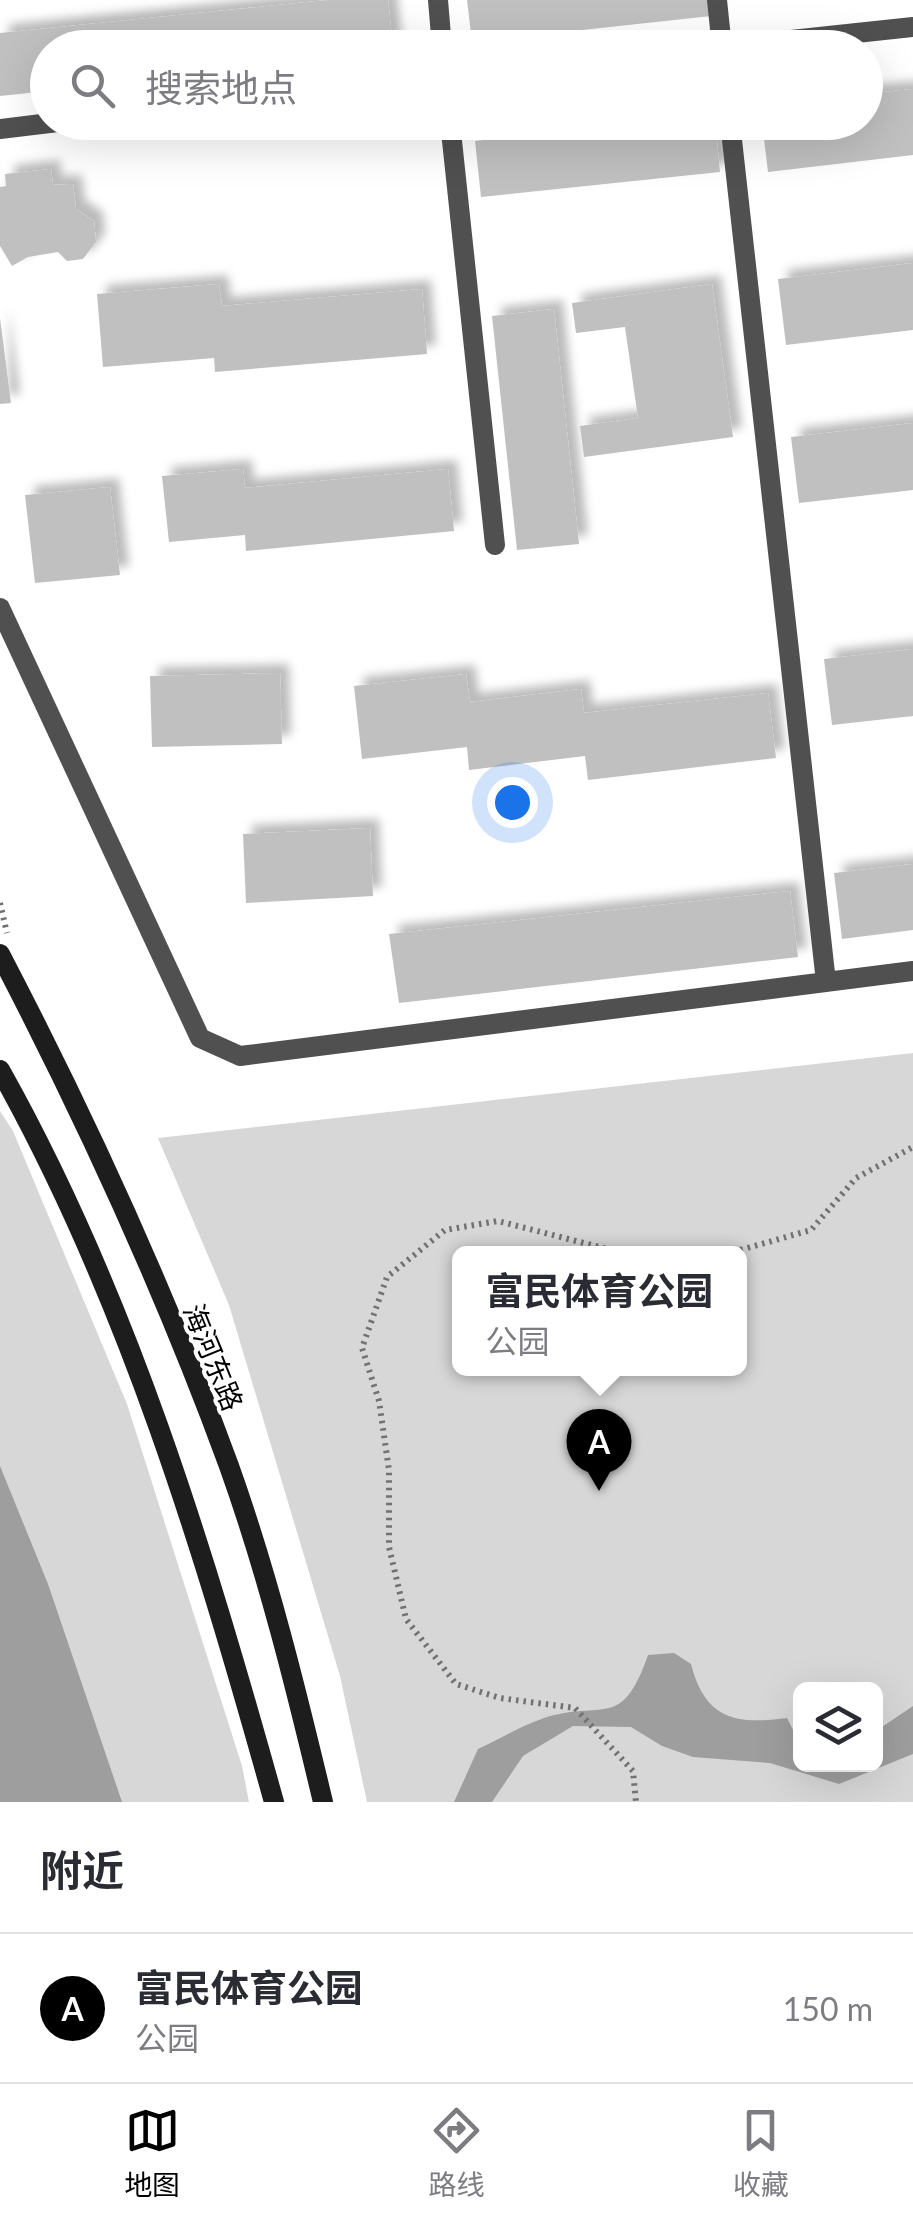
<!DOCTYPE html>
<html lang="zh">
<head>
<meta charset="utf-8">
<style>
	:root { --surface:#fff; --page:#f7f7f7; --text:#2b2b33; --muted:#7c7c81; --line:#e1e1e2; --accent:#000 }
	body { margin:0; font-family:Lato,"Noto Sans SC",sans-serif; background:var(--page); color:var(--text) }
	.controls { position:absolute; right:30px; bottom:30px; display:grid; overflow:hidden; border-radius:15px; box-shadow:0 10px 40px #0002 }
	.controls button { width:90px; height:90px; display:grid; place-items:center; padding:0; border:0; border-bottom:2px solid var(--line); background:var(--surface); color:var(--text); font:50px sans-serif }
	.you { position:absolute; left:512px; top:802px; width:35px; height:35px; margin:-25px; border:8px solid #fff; border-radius:50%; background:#1a73e8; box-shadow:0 0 0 15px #1a73e833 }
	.badge { display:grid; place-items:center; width:65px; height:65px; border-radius:50%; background:var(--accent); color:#fff; font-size:32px; font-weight:700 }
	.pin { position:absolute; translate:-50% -82px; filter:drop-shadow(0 2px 5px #0008) }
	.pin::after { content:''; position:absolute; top:52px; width:35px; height:30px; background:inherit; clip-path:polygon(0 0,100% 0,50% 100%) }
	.popup { position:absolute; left:452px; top:1246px; width:295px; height:130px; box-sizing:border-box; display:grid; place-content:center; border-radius:15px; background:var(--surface); filter:drop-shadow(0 2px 8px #0005); font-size:32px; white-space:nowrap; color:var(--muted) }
	.popup b { font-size:38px; color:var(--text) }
	.popup::after { content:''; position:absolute; left:50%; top:100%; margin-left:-20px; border:20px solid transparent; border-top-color:var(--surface) }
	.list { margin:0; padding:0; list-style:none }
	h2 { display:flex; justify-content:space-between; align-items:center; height:130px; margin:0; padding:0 40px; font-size:42px }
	h2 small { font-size:32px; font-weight:400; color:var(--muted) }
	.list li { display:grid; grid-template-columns:65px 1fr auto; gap:30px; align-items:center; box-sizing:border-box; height:150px; padding:0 40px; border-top:2px solid var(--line) }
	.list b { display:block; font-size:38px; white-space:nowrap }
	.list p { margin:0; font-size:32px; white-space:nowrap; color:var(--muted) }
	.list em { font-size:32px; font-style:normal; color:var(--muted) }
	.icon { flex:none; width:55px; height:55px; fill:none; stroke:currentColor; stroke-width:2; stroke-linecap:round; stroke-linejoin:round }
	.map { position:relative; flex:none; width:913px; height:1802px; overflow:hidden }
	.search { position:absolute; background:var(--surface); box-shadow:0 10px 40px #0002; left:30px; right:30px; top:30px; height:110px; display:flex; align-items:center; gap:25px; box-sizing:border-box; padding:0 35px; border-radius:55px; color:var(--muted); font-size:38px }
	.sheet { height:280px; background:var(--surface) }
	nav { display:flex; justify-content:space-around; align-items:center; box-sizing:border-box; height:140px; border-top:2px solid var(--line); background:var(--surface); font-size:28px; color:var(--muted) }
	nav a { display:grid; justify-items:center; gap:5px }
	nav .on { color:var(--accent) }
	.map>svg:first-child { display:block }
	.green { fill:#d7d7d7; fill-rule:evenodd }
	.water { fill:#9e9e9e }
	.building { fill:#c0c0c0; filter:url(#shadow) }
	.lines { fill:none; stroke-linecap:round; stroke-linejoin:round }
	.path { stroke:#727272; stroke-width:6; stroke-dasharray:2.5 5; stroke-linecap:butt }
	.street { stroke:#505050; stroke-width:20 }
	.secondary { stroke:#1d1d1d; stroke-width:20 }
	.labels { text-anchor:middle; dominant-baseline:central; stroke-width:8; stroke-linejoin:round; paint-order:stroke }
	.street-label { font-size:28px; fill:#000; stroke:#fff }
</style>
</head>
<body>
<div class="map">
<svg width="913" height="1802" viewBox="0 0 913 1802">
	<defs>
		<filter id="shadow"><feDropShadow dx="9" dy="-9" stdDeviation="5" flood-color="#0004"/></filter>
	</defs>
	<rect width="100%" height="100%" fill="#fff"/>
	<path class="green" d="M913,1053V1802H367L340,1676L229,1305L158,1138ZM459,1254H739V1368H459ZM800,1690H876V1764H800Z
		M0,1111L13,1131L127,1404L242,1766L249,1802H0Z"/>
	<path class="water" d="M0,1466L48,1584L122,1802H0Z
		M674,1653L691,1664C705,1719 735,1725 787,1718L800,1744V1764H876V1731L913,1706V1754L839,1784L770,1763L693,1757L662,1746L631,1727L573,1726L523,1756L492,1802H454L478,1749C499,1739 521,1726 544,1718C603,1699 621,1732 648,1655Z"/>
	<path class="building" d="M328,0H388L393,48H48V91L0,96V33Z
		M467,0H709L711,16L472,42Z
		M913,89V155L768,172L762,122H866V94Z
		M647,122H715L720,172L481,197L475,141Z
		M51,169L53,185L73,184L76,209L94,221L96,242L83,259L67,261L58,252L28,257L12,266L0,246V187L6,186L5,174Z
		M913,263V330L786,345L778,279Z
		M219,284L222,306L422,289L427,354L215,372L214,358L103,367L97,294Z
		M712,284L733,437L584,457L580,426L638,418L625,327L576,333L572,303Z
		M554,309L579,544L517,550L492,316Z
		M0,318L11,403L0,404Z
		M913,423V490L799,503L791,437Z
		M243,469L245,488L448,469L454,531L246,551L245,535L169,542L162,476Z
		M110,487L120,575L35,583L25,495Z
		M913,649V716L832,725L824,659Z
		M280,673L282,744L152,747L150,676Z
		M466,674L470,702L581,689L584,713L768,693L776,758L588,780L585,756L469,770L467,747L362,759L354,686Z
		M370,828L373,896L246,903L243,834Z
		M913,864V930L842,939L834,873Z
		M790,891L798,957L399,1003L389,934Z"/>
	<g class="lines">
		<path class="path" d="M0,903L7,933
			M627,1254L498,1221L445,1230L387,1277L362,1348L379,1401L389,1470V1547L406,1619L456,1684L500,1698L575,1708L633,1771L636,1802
			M726,1254L811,1230L856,1178L913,1147"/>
		<path class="street" d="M438,0L442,48
			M717,0L722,48
			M717,48L913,27
			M450,122L495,545
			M730,122L826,982
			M0,129L58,122
			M0,608L200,1038L240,1056L913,971"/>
		<path class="secondary" d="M0,954C86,1119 165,1291 229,1466C268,1575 296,1689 323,1802
			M0,1070C128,1298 204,1551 274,1802"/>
	</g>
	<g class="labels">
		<g class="street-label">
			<text transform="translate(214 1357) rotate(68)">海河东路</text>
		</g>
	</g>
</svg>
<div class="controls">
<button><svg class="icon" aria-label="layers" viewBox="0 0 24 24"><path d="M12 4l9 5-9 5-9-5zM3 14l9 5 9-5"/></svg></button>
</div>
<div class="you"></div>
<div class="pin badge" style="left:599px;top:1491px">A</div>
<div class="popup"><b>富民体育公园</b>公园</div>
<div class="search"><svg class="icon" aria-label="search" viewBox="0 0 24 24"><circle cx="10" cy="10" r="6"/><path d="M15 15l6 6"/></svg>搜索地点</div>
</div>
<section class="sheet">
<h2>附近<small></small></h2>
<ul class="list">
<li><span class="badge">A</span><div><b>富民体育公园</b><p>公园</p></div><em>150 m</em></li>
</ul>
</section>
<nav>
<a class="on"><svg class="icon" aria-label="map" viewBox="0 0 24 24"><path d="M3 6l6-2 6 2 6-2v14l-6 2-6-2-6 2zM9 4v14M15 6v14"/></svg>地图</a>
<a><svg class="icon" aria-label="directions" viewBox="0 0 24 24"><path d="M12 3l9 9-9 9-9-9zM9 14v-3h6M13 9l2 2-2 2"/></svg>路线</a>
<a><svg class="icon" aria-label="saved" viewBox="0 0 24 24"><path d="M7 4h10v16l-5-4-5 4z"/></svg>收藏</a>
</nav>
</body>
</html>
